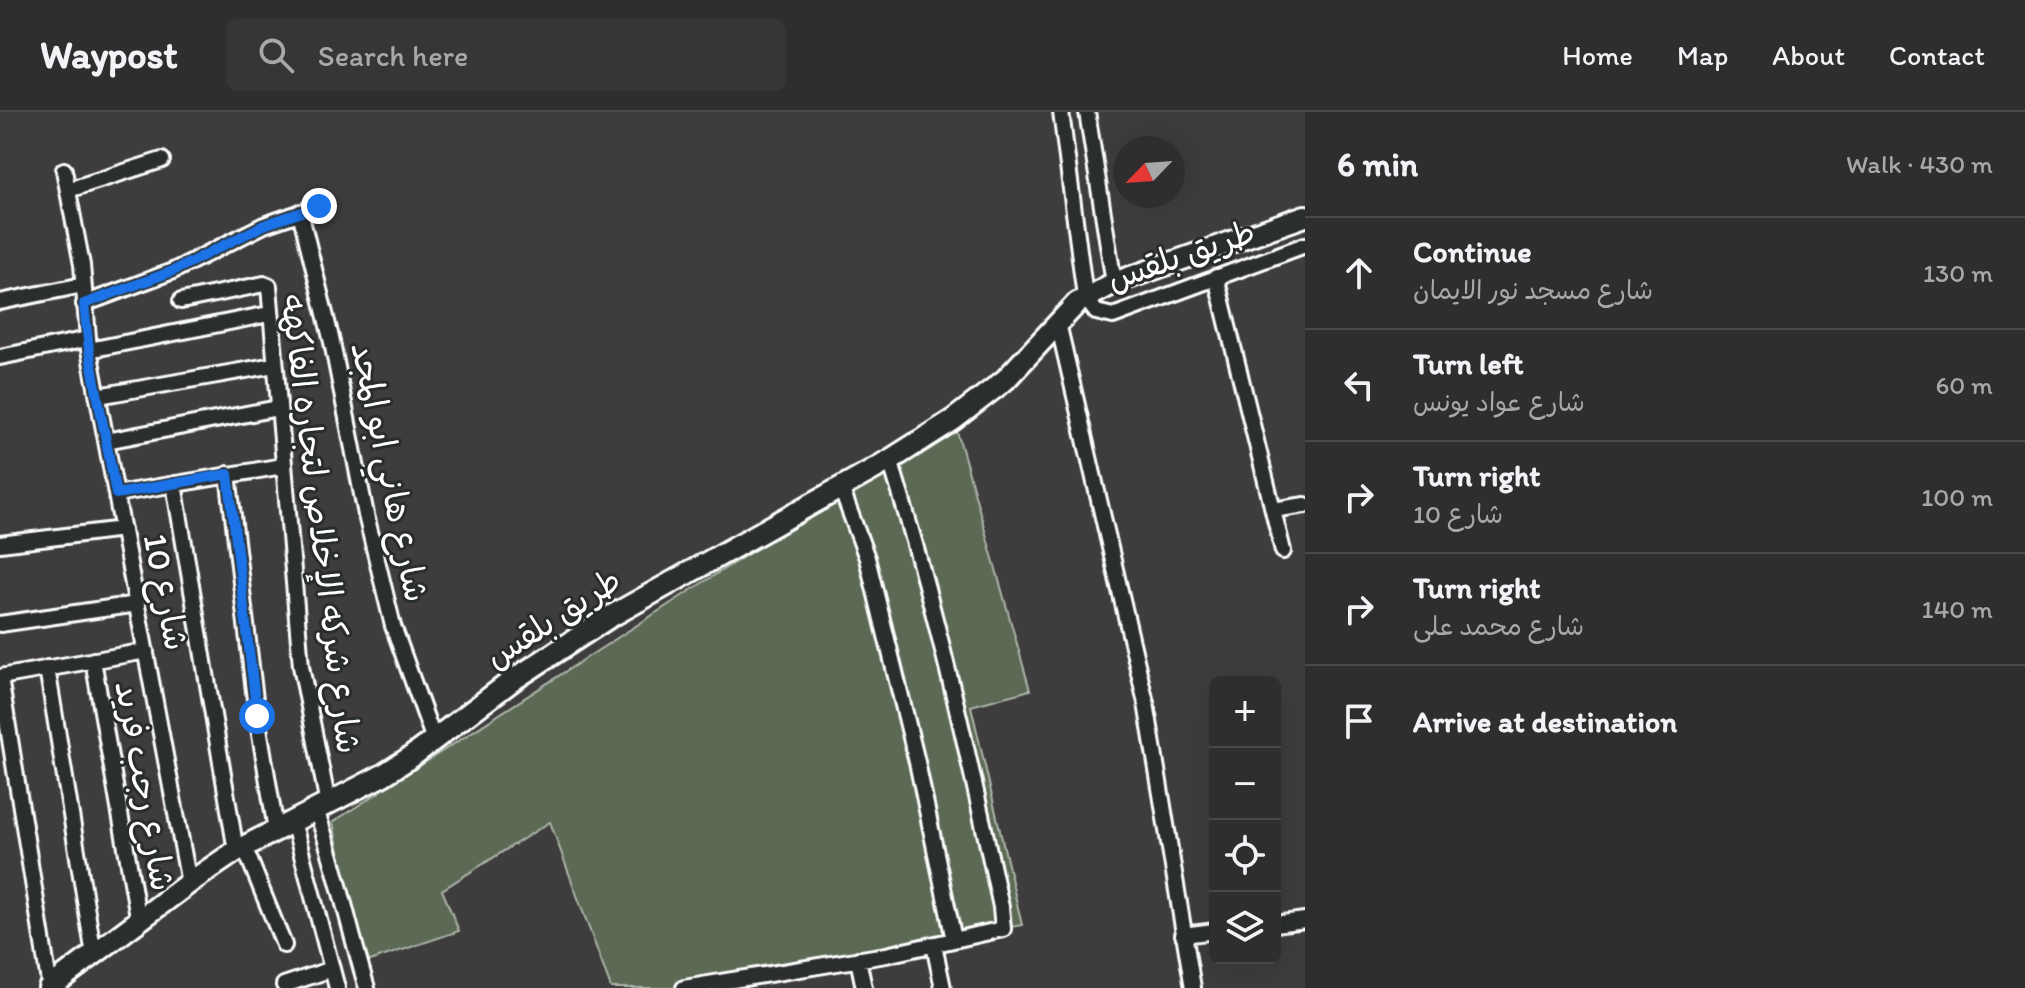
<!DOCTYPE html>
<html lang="en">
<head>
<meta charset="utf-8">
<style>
	:root { --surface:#2f2d2e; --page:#373536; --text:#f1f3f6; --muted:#a7a8aa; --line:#4a494a }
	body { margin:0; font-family:Itim,"Playpen Sans Arabic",sans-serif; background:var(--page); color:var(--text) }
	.controls { position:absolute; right:24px; bottom:24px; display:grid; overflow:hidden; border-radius:12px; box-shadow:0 8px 32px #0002 }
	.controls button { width:72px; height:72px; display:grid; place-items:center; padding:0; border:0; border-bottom:2px solid var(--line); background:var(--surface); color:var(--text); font:40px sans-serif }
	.compass { position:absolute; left:1113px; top:24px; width:72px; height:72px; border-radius:50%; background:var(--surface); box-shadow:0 8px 32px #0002; rotate:245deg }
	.stop { position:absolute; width:24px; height:24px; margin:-18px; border:6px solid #1a73e8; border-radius:50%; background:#fff }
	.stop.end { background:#1a73e8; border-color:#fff; box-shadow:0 2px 8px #0008 }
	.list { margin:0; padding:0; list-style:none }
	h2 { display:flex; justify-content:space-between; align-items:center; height:104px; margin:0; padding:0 32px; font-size:34px }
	h2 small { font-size:26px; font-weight:400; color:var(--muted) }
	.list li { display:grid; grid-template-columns:52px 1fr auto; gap:24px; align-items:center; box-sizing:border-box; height:112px; padding:0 32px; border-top:2px solid var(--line) }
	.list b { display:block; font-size:30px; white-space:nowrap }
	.list p { margin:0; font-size:26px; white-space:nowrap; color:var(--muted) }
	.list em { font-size:26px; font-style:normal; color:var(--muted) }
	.icon { flex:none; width:44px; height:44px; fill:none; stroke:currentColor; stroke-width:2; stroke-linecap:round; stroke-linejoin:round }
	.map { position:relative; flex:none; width:1305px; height:876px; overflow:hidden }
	header { display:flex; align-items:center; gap:48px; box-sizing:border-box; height:112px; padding:0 40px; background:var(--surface); border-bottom:2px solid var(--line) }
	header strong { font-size:38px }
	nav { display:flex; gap:44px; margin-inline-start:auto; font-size:28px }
	.search { width:560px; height:72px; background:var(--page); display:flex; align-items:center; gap:20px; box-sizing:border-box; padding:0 28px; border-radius:12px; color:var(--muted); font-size:30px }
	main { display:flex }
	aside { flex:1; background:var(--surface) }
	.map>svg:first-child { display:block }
	.green { fill:#5b6b54; stroke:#adb5aa; stroke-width:2 }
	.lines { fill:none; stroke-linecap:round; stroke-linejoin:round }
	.street-casing { stroke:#fff; stroke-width:20 }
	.secondary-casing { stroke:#fff; stroke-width:26 }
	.street { stroke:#2a2d2e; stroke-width:14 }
	.secondary { stroke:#2a2d2e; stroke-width:20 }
	.route { stroke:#1a73e8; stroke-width:10 }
	.labels { text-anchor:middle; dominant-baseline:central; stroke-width:6; stroke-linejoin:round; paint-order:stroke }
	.street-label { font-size:34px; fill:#fff; stroke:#2a2d2e }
</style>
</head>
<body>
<header>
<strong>Waypost</strong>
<div class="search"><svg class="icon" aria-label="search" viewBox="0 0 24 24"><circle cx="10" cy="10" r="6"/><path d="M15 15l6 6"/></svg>Search here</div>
<nav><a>Home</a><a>Map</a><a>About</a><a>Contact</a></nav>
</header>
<main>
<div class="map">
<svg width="1305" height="876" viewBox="0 0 1305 876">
	<rect width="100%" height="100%" fill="#3f3c3e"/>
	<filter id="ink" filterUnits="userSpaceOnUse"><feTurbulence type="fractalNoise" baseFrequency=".0125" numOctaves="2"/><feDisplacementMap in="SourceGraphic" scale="16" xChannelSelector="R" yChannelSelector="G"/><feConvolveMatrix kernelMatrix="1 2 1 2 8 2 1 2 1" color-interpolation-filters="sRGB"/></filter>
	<g filter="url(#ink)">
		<path class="green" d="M955,312L1030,578L971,594L1022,813L687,876H611L550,710L442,778L459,819L361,852L333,710L702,471Z"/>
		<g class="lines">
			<g class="street-casing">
				<path id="street" d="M1061,0L1085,185L1096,200L1113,204L1305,133
					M1087,0L1114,171
					M64,58L82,153L89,238L189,771
					M68,78L162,48
					M300,100L332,230L366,403L393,514L434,628
					M1216,165L1283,439
					M181,189L264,172L269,174L301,554L328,692
					M0,190L83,173
					M84,192L173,159L264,113L319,94
					M1058,211L1146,591L1193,876
					M89,238L269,202
					M0,245L88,227
					M98,284L274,253
					M106,329L278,296
					M228,362L257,604L276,718
					M174,372L236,739
					M841,376L867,446L917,650L954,828
					M116,382L283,354
					M1273,398L1305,393
					M0,432L123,417
					M0,512L137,492
					M93,548L139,810
					M47,556L94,843
					M316,698C337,756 349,817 367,876
					M293,709L337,876
					M244,734L284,833
					M1275,812L1305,808
					M1183,823L1215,819
					M934,833L943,876
					M858,847L864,876
					M284,873L332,857
					M50,876L0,565L146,539
					M684,876L886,843L1003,817L1001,795C969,645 936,495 890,348"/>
			</g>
			<g class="secondary-casing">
				<path id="secondary" d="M49,876L189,771L236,739L383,663L411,645L513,568L608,506L890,348L953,308L1005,268L1077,191L1114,171L1305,104"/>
			</g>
			<use href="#street" class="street"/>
			<use href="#secondary" class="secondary"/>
		</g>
	</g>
	<g class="lines" filter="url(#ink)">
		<path class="route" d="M257,604L228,362L116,382L89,238L84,192L173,159L264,113L319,94"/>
	</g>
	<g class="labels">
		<g class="street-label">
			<text transform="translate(1181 143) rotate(-19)">طريق بلقس</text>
			<text transform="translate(390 360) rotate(78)">شارع هاني ابو المجد</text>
			<text transform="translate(321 412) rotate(83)">شارع شركه الإخلاص لتجاره الفاكهه</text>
			<text transform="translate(166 480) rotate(79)">شارع 10</text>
			<text transform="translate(553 506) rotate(-33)">طريق بلقس</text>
			<text transform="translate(145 674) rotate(80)">شارع رجب فريد</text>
		</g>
	</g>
</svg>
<div class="controls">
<button>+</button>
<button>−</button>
<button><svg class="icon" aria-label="locate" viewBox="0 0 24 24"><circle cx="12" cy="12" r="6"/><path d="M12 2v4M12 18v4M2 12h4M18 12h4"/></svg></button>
<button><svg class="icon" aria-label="layers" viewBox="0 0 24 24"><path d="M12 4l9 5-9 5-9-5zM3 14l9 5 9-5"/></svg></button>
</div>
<svg class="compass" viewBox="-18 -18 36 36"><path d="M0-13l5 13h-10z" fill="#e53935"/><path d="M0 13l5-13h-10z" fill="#a7a8aa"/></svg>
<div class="stop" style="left:257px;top:604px"></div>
<div class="stop end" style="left:319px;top:94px"></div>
</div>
<aside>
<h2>6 min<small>Walk · 430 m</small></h2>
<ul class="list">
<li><svg class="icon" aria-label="ahead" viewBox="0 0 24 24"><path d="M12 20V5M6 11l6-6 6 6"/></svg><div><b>Continue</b><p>شارع مسجد نور الايمان</p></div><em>130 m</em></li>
<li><svg class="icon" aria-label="left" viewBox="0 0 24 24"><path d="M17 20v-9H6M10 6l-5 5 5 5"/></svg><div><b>Turn left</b><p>شارع عواد يونس</p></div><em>60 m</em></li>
<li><svg class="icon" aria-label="right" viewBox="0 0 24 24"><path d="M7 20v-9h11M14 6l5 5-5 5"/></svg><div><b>Turn right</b><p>شارع 10</p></div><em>100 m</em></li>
<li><svg class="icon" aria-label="right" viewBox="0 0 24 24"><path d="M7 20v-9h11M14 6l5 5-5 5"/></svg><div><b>Turn right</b><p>شارع محمد على</p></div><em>140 m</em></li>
<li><svg class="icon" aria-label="arrive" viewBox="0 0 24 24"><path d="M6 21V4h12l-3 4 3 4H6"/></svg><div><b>Arrive at destination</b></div></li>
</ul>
</aside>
</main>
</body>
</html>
